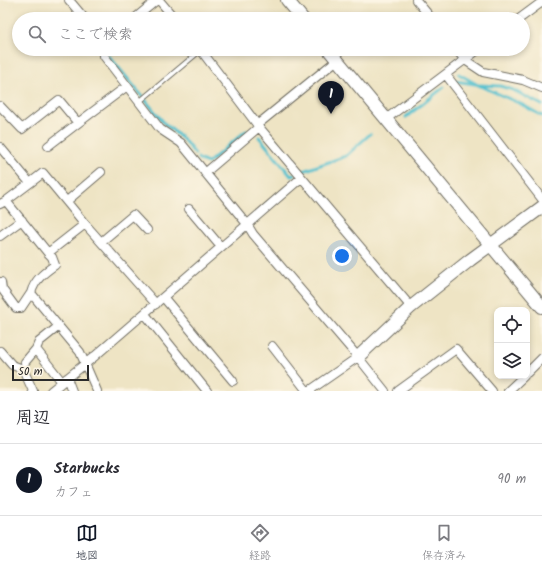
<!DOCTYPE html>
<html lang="ja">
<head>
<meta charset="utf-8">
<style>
	:root { --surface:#fff; --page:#f2f2f3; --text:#2b2b33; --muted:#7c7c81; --line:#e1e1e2; --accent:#111827 }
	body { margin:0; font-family:Kalam,"Klee One",sans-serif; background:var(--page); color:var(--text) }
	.controls { position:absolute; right:12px; bottom:12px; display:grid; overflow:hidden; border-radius:8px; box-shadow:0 2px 6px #0003 }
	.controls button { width:36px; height:36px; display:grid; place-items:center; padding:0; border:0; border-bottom:1px solid var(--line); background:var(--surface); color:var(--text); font:20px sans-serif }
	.scale { position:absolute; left:12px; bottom:10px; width:77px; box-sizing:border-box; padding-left:4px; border:2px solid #2b2b2b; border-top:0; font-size:11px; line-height:14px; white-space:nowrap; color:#2b2b2b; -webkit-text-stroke:3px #fcf5e5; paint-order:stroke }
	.you { position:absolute; left:342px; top:256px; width:14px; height:14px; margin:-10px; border:3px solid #fff; border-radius:50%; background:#1a73e8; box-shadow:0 0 0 6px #1a73e833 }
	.badge { display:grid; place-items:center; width:26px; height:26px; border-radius:50%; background:var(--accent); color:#fff; font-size:13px; font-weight:700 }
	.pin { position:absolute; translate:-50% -33px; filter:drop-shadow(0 1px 2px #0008) }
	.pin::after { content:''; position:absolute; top:21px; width:14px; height:12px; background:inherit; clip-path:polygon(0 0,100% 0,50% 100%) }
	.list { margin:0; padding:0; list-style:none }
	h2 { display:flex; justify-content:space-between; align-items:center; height:52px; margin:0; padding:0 16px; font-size:17px }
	h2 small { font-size:13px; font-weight:400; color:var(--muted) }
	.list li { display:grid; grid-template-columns:26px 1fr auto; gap:12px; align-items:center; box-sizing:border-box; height:72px; padding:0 16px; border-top:1px solid var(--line) }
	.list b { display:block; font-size:15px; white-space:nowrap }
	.list p { margin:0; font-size:13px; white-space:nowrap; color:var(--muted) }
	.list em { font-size:13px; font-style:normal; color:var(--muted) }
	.icon { flex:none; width:22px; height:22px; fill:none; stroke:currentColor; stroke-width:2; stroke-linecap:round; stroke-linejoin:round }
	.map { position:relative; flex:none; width:542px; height:391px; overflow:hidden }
	.search { position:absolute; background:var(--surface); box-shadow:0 2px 6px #0003; left:12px; right:12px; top:12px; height:44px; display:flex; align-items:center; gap:10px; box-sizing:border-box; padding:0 14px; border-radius:22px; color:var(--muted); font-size:15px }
	.sheet { height:124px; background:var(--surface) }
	nav { display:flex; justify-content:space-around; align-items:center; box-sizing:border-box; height:56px; border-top:1px solid var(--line); background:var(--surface); font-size:11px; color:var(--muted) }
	nav a { display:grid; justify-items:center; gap:2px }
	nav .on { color:var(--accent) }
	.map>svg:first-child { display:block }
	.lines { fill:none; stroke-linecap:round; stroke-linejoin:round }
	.stream { stroke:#55c1cf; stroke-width:3 }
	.lane-casing { stroke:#6f6c61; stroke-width:6 }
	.street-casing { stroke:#6f6c61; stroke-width:10 }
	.secondary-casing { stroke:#6f6c61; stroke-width:14 }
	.lane { stroke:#fff; stroke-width:4 }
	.street { stroke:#fff; stroke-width:8 }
	.secondary { stroke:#fff; stroke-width:12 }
</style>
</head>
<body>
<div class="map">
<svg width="542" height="391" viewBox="0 0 542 391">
	<rect width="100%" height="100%" fill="#fcf5e5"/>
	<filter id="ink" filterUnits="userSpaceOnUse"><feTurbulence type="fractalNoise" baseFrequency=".025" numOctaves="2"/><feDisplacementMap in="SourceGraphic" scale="8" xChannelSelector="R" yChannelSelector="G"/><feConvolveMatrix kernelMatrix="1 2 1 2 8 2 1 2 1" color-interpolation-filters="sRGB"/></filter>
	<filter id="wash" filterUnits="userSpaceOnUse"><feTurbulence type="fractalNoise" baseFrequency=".012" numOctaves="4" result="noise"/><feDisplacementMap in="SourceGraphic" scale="16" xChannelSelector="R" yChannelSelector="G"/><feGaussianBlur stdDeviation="0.9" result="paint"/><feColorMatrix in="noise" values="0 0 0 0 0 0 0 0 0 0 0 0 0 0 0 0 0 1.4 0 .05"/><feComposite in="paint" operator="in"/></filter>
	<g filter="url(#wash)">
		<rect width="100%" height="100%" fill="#eee4c4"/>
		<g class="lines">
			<path class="stream" d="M109,56L165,124L183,139L195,154
				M459,74L478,85L521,104L542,116
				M455,81L475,84
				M480,85L500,86L513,90L542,105
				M406,117L444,87
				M259,137L291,176L294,175
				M198,158L200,160L208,163L246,131
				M303,171L346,156L370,134"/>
		</g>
	</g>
	<g filter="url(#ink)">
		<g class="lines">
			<g class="lane-casing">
				<path id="lane" d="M139,102L201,50"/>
			</g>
			<g class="street-casing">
				<path id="street" d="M69,0L85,19
					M159,0L175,19
					M416,0L432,19
					M134,19L157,0
					M519,19L542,2
					M104,49V56L160,129L181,143L247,224L253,234L358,357L385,391
					M200,49L259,127L411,307
					M456,49L465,60L483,72L523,80L542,88
					M446,75L542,199
					M0,106L22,129L59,100L78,123L127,86
					M386,119L479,49
					M257,125L337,60
					M48,146L78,123
					M0,147L30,183L43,173L85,224L156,304
					M205,173L259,127
					M6,201L48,253L85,224
					M67,201L101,172
					M0,204L6,201L30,183
					M189,209L221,247
					M0,236L22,220
					M101,242L133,215L147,230
					M48,253L52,257L55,265C44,273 35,279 31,293L80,352L97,391
					M1,282L2,289L16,308H21L31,293
					M164,298L233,381
					M145,314L207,391
					M59,326L39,342L36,349L62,382
					M272,346L307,391
					M0,351L12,365L23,369L33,391
					M25,362L36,349
					M527,373L542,358
					M67,378L72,391
					M51,391L95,356L301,178
					M309,391L358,357
					M398,391L456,349L492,391
					M508,391L524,376"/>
			</g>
			<g class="secondary-casing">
				<path id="secondary" d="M287,0L303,19
					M328,49L542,307
					M358,357L411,307L470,260L542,207"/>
			</g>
			<use href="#lane" class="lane"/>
			<use href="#street" class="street"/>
			<use href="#secondary" class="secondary"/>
		</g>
	</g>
</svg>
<div class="controls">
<button><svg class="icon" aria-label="locate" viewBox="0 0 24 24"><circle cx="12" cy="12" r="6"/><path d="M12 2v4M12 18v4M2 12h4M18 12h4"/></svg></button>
<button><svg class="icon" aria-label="layers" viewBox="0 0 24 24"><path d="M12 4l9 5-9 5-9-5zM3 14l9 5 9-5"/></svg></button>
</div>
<div class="scale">50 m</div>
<div class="you"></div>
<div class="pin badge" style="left:331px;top:114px">1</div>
<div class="search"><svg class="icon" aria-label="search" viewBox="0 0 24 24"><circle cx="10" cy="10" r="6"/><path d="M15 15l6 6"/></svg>ここで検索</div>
</div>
<section class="sheet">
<h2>周辺<small></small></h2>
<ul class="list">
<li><span class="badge">1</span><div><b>Starbucks</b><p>カフェ</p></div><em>90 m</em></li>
</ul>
</section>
<nav>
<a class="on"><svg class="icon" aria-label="map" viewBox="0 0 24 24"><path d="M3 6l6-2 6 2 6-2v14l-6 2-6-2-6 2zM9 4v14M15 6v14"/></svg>地図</a>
<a><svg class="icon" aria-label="directions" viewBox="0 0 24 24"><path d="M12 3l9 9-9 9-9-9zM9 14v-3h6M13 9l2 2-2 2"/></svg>経路</a>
<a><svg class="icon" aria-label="saved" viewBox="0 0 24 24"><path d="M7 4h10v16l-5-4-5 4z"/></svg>保存済み</a>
</nav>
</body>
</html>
